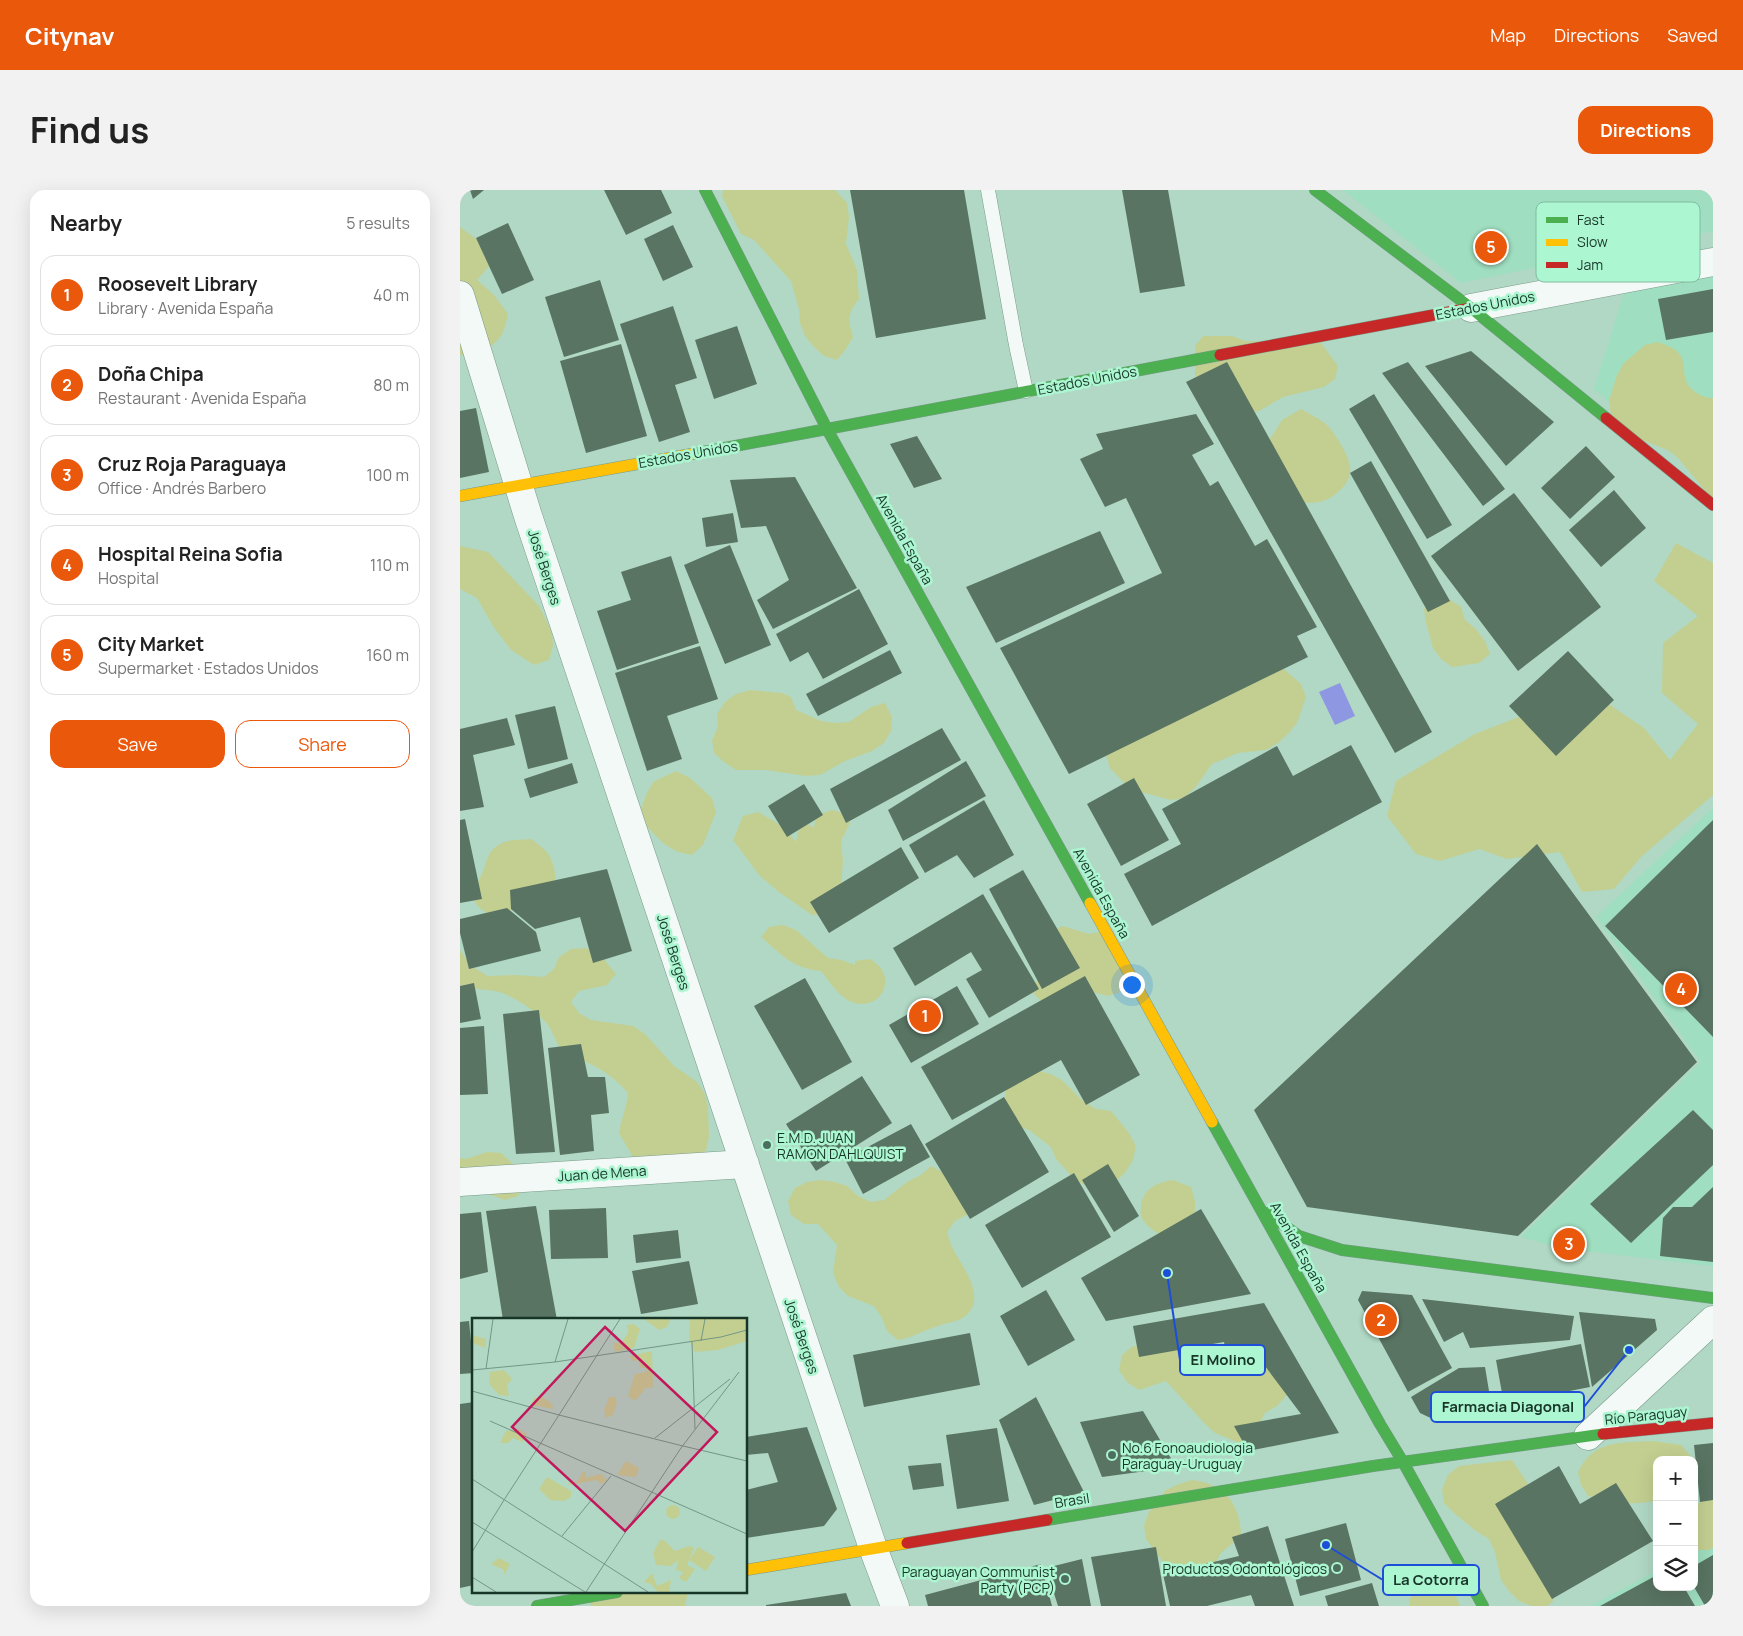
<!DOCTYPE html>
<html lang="en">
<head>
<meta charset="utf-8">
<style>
	:root { --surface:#fff; --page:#f2f2f2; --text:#222; --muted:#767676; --line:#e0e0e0; --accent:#ea580c }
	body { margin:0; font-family:Manrope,sans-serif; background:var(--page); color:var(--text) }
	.controls { position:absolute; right:15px; bottom:15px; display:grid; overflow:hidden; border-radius:10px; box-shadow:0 5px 20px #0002 }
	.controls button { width:45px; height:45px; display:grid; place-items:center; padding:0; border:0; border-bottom:1px solid var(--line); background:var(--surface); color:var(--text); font:25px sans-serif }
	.you { position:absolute; left:671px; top:794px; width:18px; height:18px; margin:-12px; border:4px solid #fff; border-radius:50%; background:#1a73e8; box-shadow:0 0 0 8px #1a73e833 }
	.badge { display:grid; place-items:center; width:32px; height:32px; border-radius:50%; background:var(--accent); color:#fff; font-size:16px; font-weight:700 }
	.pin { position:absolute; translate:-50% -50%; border:2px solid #fff; box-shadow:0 1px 5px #0006 }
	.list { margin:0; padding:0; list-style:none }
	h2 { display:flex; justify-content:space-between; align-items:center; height:65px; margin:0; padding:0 20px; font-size:21px }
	h2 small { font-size:16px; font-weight:400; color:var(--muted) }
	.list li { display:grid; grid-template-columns:32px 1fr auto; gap:15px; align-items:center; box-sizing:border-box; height:80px; margin:0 10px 10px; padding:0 10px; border:1px solid var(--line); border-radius:15px }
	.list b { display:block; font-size:19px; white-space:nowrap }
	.list p { margin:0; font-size:16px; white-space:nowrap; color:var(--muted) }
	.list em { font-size:16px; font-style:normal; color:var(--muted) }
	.actions { display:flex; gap:10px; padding:15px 20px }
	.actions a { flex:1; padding:11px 0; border:1px solid var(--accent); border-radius:15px; text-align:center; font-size:18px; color:var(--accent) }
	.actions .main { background:var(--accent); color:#fff }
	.icon { flex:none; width:28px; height:28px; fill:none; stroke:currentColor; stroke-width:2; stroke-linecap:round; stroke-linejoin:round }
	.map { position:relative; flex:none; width:1253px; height:1416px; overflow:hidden; border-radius:15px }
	header { display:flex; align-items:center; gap:30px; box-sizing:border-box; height:70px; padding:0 25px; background:var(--accent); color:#fff }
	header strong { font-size:24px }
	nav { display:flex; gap:28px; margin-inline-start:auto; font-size:18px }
	.intro { display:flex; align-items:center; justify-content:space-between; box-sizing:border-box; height:120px; padding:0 30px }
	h1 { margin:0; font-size:35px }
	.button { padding:12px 22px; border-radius:15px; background:var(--accent); color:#fff; font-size:18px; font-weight:700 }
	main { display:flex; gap:30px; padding:0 30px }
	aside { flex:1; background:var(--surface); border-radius:15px; box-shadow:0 5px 20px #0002 }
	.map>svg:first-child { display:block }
	.built { fill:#9fdec0 }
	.green { fill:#c3cf91 }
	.water { fill:#8e97e1 }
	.building { fill:#597463 }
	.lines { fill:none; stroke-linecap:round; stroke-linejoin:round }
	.lane-casing { stroke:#7a9a8b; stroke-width:15 }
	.street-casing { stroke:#7a9a8b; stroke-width:29 }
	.fast-casing { stroke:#7a9a8b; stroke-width:12 }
	.slow-casing { stroke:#7a9a8b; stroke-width:12 }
	.jam-casing { stroke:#7a9a8b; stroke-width:12 }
	.lane { stroke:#f3f9f6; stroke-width:14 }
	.street { stroke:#f3f9f6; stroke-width:28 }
	.fast { stroke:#4caf50; stroke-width:11 }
	.slow { stroke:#ffc107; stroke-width:11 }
	.jam { stroke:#c62828; stroke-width:11 }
	.poi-dot { fill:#4d6f5f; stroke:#adf6d2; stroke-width:2 }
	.labels { text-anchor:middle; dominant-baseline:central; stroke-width:5; stroke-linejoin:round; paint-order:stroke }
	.street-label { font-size:14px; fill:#183628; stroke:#adf6d2 }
	.poi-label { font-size:14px; fill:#183628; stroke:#adf6d2; text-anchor:start }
	.inset-road { fill:none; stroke:#739786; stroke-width:1 }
	.view { fill:#c2185b; fill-opacity:0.15; stroke:#c2185b; stroke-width:2.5 }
	.inset-edge { fill:none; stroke:#183628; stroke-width:2.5 }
	.key { fill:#adf6d2; stroke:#80bc9f; stroke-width:1 }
	.key-label { font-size:14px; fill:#183628 }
	.leader { fill:none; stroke:#1d4ed8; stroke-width:2 }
	.callout-dot { fill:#1d4ed8; stroke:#adf6d2; stroke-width:2 }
	.callout { fill:#adf6d2; stroke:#1d4ed8; stroke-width:2 }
	.callout-label { font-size:15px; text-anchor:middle; font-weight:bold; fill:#183628 }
</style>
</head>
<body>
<header>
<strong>Citynav</strong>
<nav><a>Map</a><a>Directions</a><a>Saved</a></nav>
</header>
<div class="intro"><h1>Find us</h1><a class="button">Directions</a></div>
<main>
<aside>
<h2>Nearby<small>5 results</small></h2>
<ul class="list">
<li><span class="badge">1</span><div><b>Roosevelt Library</b><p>Library · Avenida España</p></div><em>40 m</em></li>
<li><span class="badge">2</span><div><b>Doña Chipa</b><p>Restaurant · Avenida España</p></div><em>80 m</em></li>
<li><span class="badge">3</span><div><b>Cruz Roja Paraguaya</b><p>Office · Andrés Barbero</p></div><em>100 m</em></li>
<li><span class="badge">4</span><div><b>Hospital Reina Sofia</b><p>Hospital</p></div><em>110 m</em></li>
<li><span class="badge">5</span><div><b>City Market</b><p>Supermarket · Estados Unidos</p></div><em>160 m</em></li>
</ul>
<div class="actions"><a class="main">Save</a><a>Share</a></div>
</aside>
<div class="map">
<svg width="1253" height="1416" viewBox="0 0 1253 1416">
	<rect width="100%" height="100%" fill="#b0d8c4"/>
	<path class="built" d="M883,0H1253V41L1001,93Z
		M1253,83V294L1134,199L1165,100Z
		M1253,618V1076L1100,1058L1061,1047L1241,872L1136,727Z
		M1253,1352V1416H1130L1197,1381V1397H1234V1361Z"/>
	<path class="green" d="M263,0H375L387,13L389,27L386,54L397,80L399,109C387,124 388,129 393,147L386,159L377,170L364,166L354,157L345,146L340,133L339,119L331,91L294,50L281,44L262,6Z
		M0,37L19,51L29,76L17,90L34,105L48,124C47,130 45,138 42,144C33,159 17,165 0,165Z
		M743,146H772L785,151L861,153L878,176L875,189L864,197L823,207L799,221L784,225L740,197L735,184V156Z
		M1198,152C1206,155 1216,158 1221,166C1225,174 1223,185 1227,193C1231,201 1244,209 1253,208V310L1218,268L1208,260L1169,245L1151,225L1149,210L1157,185L1164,173L1185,155Z
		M841,219C850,224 860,229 867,235C874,242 878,250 883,258C892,275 895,288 878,302C866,313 854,314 839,312L807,254L822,230Z
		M1216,353L1253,373V605L1181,667L1154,699L1122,702L1100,662L1047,669L1019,659L980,671L956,664L927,626L936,591L1015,544L1128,500L1184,538L1210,570L1238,534L1202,503L1203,453L1238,426L1194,391Z
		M0,356L28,362L79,416L92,442L93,456L89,470L74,475L51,460L33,436L17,408L0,399Z
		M986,407L1001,417L1005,430L1016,439L1025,451L1030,464L1019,473L992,477L981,469L973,458L966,433L964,419L971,408Z
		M819,475L841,494L846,507L837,533L828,544L818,553L806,560L778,563L752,574L735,598L724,608L711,610L670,599L650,578L646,565Z
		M290,500L322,503L331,507L336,520L361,531L376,533L389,532L411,517L425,513L432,527L431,541L424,553L412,561L385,571L360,585L346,586L306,580H276L264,572L254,563L252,550L258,537L257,524L265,512L276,504Z
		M216,581L230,588L252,608L256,622L243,655L232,665L218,662L204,654L184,634L181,619L186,605L193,592Z
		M372,620L383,623L390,633L381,651L383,671L381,696L362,724L352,725L319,702L300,686L273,650L283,626L298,622L324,637L336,652L338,641L345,632L354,638L355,630L363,623Z
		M71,649C89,662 92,665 96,688C80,706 57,718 36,727C23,722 8,713 15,696C17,692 20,689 21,686C28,672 25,663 40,654C48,649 62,650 71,649Z
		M323,735L336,740L368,768L382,770L395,775V771L411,769C413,771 417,774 420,777C434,795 418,819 395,813C380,809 370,792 361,781C333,779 322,765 301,747L309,737Z
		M602,736L629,744L648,740L672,794L661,802L648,806L621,799L582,812L573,803L577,790L574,781L589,743Z
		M125,758L138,762L156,784L147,795L119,801L111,812L119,823L131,830L173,836L185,844L214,876L237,892L245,904L248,918L249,947L246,961L239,973L198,978L173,967L159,943C161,929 167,917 168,903C159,893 148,883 136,877C128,872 106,864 101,859C96,853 93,842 88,835C78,822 60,811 45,804C30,797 14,802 0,795V760L6,769L16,779L28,786L56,785L84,787L94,779L99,767L111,759Z
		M567,878L591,884L603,891L623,911L636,919L651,921L669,943L676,956L673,970L665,983L655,992L627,996L615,990L596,969L591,957L569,940L557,936L545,912L546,899Z
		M27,962L41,963L61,981L64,994L58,1006L45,1010L18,1000L0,1005V968L6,969Z
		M471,976L484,983L508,1024L495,1031L487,1042C489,1047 490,1053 492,1057C502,1077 529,1108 504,1127C497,1132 485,1133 478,1136C464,1140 452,1148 438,1150L427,1141L422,1128L414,1116L388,1106L379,1097L373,1083L377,1055L358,1034H344L331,1025L328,1011L335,998L347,992L361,990L375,992L387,996L398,1006L411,1012L424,1010L447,992L461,985Z
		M713,990L731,997L735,1011V1025L700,1045C693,1040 683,1034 681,1025C680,1025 681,1019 681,1018C682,999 697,992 713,990Z
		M727,1155C740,1158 753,1168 766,1167C773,1166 780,1163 786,1161L829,1192L827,1205L817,1216L805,1223L793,1247L782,1254L755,1243L745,1234L706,1191L679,1200L667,1192L659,1180L662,1165L673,1156L700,1158Z
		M1193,1251L1221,1255L1234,1270H1197V1310C1172,1317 1153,1311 1128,1306L1121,1295L1118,1282C1134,1249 1162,1253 1193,1251Z
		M1052,1270L1068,1294L1073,1321L1094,1397L1093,1411L1088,1416H1071L1059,1411L1049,1401L1041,1390L1035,1362L1029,1349L1016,1341L994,1323L984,1313L982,1299L988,1285L999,1276Z
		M732,1290C764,1293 781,1315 781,1346L761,1363L754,1375L727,1385L714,1380L703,1372L686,1349L684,1335L689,1322L706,1300L719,1294Z
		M1253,1305V1358L1249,1360H1235L1234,1316Z
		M986,1392L994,1401L1000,1416H950L949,1409C961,1396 968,1394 986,1392Z
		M128,1402H228L225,1416H131Z"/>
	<path class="water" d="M880,493L895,526L875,535L859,502Z"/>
	<path class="building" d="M10,0H24L13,9Z
		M144,0H201L212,23L166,45Z
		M390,0H504L526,129L416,148Z
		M662,0H708L725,96L680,103Z
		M48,33L74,90L42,104L16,48Z
		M213,35L233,77L203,91L184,49Z
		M140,90L159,150L104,167L85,107Z
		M1253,99V142L1206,150L1198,109Z
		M213,116L237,188L215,195L230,242L199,252L160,134Z
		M277,136L297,194L254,209L235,150Z
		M161,154L187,246L126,263L100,171Z
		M1011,161L1094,232L1046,276L965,176Z
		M767,172L972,542L935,563L726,192Z
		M948,172L1045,299L1023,316L922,183Z
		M914,204L992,335L967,349L889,219Z
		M16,218L29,282L0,288V221Z
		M736,224L754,254L732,265L750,296L758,291L795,356L807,349L857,437L837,446L848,467L609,584L540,458L702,383L666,308L645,317L620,269L643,259L636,244Z
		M457,246L482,289L454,298L430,254Z
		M1126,256L1155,287L1110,329L1081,298Z
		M911,271L990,411L968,422L890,283Z
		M335,287L397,398L313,439L297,410L329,390L306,336L281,338L270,290Z
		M1154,300L1186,338L1141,377L1109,340Z
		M1054,303L1141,417L1058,481L971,366Z
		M273,323L278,352L246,357L242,328Z
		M640,341L665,393L536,453L506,397Z
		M270,355L311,455L265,474L224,375Z
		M211,366L239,453L157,480L137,421L171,410L161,382Z
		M399,399L428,454L363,489L348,462L330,472L316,444Z
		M240,456L258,509L207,526L222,569L187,581L155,483Z
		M430,460L442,483L358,526L346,504Z
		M1108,461L1154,510L1096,566L1049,516Z
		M95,516L108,569L68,579L55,525Z
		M47,528L55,555L13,565L24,617L0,621V539Z
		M482,538L501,570L386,633L370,599Z
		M891,555L922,612L692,736L664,684L721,654L702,619L817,556L833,586Z
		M506,571L526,606L443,651L428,620Z
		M112,573L118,593L70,608L64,589Z
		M674,588L709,650L661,676L627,614Z
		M344,594L363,625L327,647L308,616Z
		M524,610L554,665L514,688L497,665L465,683L449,655Z
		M5,629L22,709L0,713V630Z
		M1253,630V847L1145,736Z
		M1077,654L1237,872L1058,1046L847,1017L794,920Z
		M441,657L459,688L369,743L350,712Z
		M147,679L172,761L133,773L120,727L75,739L51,719L50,700Z
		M563,680L620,778L582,799L529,699Z
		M523,704L579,799L529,828L506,789L522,780L511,762L455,796L433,758Z
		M47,718L76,742L81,761L9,779L0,743V729Z
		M625,786L680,885L626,915L601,870L492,930L461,877Z
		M345,788L392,872L342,900L294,816Z
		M14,793L21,829L0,833V796Z
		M497,796L519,834L451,873L429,835Z
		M79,820L95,962L56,964L43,824Z
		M24,836L28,904L0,905V838Z
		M121,854L128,887H145L149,923L131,925L134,961L100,965L88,858Z
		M402,886L432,933L356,981L326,934Z
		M544,907L589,982L510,1029L465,954Z
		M1233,920L1253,940V975L1171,1053L1130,1014Z
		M451,934L470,967L403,1004L385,969Z
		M648,974L679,1026L654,1042L622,990Z
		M614,983L651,1047L562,1098L525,1035Z
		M1253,997V1072L1200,1066L1203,1028L1213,1017H1232Z
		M76,1016L97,1130H43L26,1021Z
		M146,1018L148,1068L91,1069L89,1020Z
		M741,1019L791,1104L646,1131L621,1088Z
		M21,1022L28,1082L0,1089V1024Z
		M218,1040L221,1068L176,1073L173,1045Z
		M229,1071L238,1114L181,1124L172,1081Z
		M586,1100L615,1150L568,1176L540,1126Z
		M902,1101L952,1105L992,1178L948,1202L898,1110Z
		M962,1109L1114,1126L1110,1150L1010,1158L1003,1142L984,1152Z
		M804,1113L879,1243L788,1261L774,1236L841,1224L805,1176L769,1182L764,1152L679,1167L673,1136Z
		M1119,1122L1195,1129L1197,1140L1132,1197Z
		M9,1131L14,1183L0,1184V1132Z
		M510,1143L520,1195L404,1217L393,1165Z
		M1121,1154L1130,1197L1044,1214L1036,1170Z
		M1025,1177L1032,1219L979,1232L960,1223L951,1207L999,1178Z
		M576,1207L624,1302L574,1315L539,1230Z
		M14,1212V1395L0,1398V1214Z
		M683,1221L716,1277L642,1287L620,1232Z
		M347,1237L377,1319L364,1336L286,1348V1300L318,1292L308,1263L286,1265V1247Z
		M537,1238L549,1311L497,1319L486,1245Z
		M1253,1253V1310L1240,1312L1234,1255Z
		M481,1273L484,1296L453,1300L448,1276Z
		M1099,1276L1120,1314L1156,1293L1193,1351L1092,1409L1035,1314Z
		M886,1333L901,1390L840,1406L825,1349Z
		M808,1336L834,1416H795L791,1405L747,1416H710L703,1384L779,1366L772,1347Z
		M696,1357L706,1416H641L631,1367Z
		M1253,1365V1416H1245L1234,1397V1376Z
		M622,1369L631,1416H598L586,1378Z
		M581,1374L592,1416H468L465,1405Z
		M1197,1385V1397H1224L1235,1416H1140Z
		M912,1393L919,1416H868L865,1406Z
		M386,1403L391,1416H306V1415Z"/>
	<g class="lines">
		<g class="lane-casing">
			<path id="lane" d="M528,0L556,155L566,201"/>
		</g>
		<g class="street-casing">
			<path id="street" d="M0,105L68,326L413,1358L435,1416
				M1011,118L1253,72
				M0,992L285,974
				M1128,1246L1253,1130"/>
		</g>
		<g class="fast-casing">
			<path id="fast" d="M245,0L367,239L760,165
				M855,0L1011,118L1146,228
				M232,264L367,239L630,713
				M752,932L920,1234L943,1272
				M807,1023L839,1046L882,1060L1253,1108
				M943,1272L1023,1416
				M587,1330L913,1276L1143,1244
				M77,1416L157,1402"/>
		</g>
		<g class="slow-casing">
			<path id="slow" d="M0,306L232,264
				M630,713L752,932
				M286,1380L447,1353"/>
		</g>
		<g class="jam-casing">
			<path id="jam" d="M760,165L1011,118
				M1146,228L1253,315
				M1143,1244L1253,1233
				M447,1353L587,1330"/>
		</g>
		<use href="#lane" class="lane"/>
		<use href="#street" class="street"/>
		<use href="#fast" class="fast"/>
		<use href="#slow" class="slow"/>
		<use href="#jam" class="jam"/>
	</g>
	<g class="poi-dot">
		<circle cx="307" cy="955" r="5"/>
		<circle cx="652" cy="1265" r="5"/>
		<circle cx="877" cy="1378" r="5"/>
		<circle cx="605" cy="1389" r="5"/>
	</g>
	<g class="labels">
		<g class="street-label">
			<text transform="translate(1025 115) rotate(-11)">Estados Unidos</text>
			<text transform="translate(627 190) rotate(-11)">Estados Unidos</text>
			<text transform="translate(228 264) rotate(-10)">Estados Unidos</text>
			<text transform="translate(445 349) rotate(61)">Avenida España</text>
			<text transform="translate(85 377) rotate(72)">José Berges</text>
			<text transform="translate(642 703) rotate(61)">Avenida España</text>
			<text transform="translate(214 762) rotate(72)">José Berges</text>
			<text transform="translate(142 983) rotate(-4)">Juan de Mena</text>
			<text transform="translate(839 1057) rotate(61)">Avenida España</text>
			<text transform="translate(342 1146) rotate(71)">José Berges</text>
			<text transform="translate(1186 1225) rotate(-6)">Río Paraguay</text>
			<text transform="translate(612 1310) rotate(-9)">Brasil</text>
		</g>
		<g class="poi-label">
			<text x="317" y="947">E.M.D. JUAN<tspan x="317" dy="16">RAMON DAHLQUIST</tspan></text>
			<text x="662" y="1257">No.6 Fonoaudiologia<tspan x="662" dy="16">Paraguay-Uruguay</tspan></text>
			<text x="867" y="1378" text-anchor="end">Productos Odontológicos</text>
			<text x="595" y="1381" text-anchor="end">Paraguayan Communist<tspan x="595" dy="16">Party (PCP)</tspan></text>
		</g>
	</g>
	<g transform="translate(12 1128)">
		<rect width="275" height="275" fill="#b0d8c4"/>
		<path d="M172,1H197L198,3L195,9L187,12ZM218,1H275V23L246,32L223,34L217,22ZM162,6L168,11L162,30L143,34L141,25H149L156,15L155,7ZM0,17L14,21V30L0,25ZM180,33L181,69L174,70L164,82L159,81L156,78L163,56L175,54L174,50H169L166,42L160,43L158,38ZM32,52L40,61L35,67L37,78L27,77L17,66L18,54ZM70,79L79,85L82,91L59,87L62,80ZM137,79H143L145,85L141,97L134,100L132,92ZM46,111L55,116L51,124L41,120L36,125H28L34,113ZM154,143L167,150L164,159L145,157ZM111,154H114L113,160L129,156L135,162L130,166L124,162L96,167L97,163L105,164ZM75,159L99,173V179L92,183L78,182L67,171ZM194 194a7 7 0 1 1 14 0a7 7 0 1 1-14 0ZM188,222H192L203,233L217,228L222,230L215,247L223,251L214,264L207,260L211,254L204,252L206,242L199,248L184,247L181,235ZM226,229L243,239L234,253L217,242ZM27,240L38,246L32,257V252L19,246ZM180,255L185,268L199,262L197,274H186L179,266L172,264Z" fill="#c3cf91"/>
		<path class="inset-road" d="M229,23L233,1M220,24L223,111M83,44L96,1M14,51L21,1M0,52L83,44L249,19L275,12M0,73L87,97M87,97L148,1M18,103L275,216M183,120L258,61M211,128L275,143M0,161L176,274M32,182L87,97L211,128M0,204L113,274M90,218L139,158M0,234L32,182M133,245L209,130L267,54M0,259L24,274M114,274L133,245"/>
		<path class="view" d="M133,9L245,114L153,213L40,109Z"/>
		<rect width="275" height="275" class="inset-edge"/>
	</g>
	<rect x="1076" y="12" width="164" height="80" rx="8" class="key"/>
	<rect x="1086" y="27" width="22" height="6" fill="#4caf50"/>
	<rect x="1086" y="49" width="22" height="7" fill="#ffc107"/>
	<rect x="1086" y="72" width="22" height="6" fill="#c62828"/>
	<g class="key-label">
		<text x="1117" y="35">Fast</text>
		<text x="1117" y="57">Slow</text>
		<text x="1117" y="80">Jam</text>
	</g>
	<path class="leader" d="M707 1083L720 1170M1169 1160L1124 1217M866 1355L923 1390"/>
	<g class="callout-dot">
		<circle cx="707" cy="1083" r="5"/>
		<circle cx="1169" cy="1160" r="5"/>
		<circle cx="866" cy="1355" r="5"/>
	</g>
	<g class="callout">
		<rect x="720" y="1155" width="85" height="30" rx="5"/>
		<rect x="971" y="1202" width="153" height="30" rx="5"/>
		<rect x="923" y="1375" width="96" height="30" rx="5"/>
	</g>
	<g class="callout-label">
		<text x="763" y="1175">El Molino</text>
		<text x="1048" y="1222">Farmacia Diagonal</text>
		<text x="971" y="1395">La Cotorra</text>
	</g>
</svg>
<div class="controls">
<button>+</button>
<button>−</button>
<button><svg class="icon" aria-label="layers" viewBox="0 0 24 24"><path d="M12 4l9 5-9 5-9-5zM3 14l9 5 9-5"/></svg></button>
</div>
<div class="you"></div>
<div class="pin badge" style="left:465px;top:826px">1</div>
<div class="pin badge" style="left:921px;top:1130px">2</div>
<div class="pin badge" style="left:1109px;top:1054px">3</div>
<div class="pin badge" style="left:1221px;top:799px">4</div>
<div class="pin badge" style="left:1031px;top:57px">5</div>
</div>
</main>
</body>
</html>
